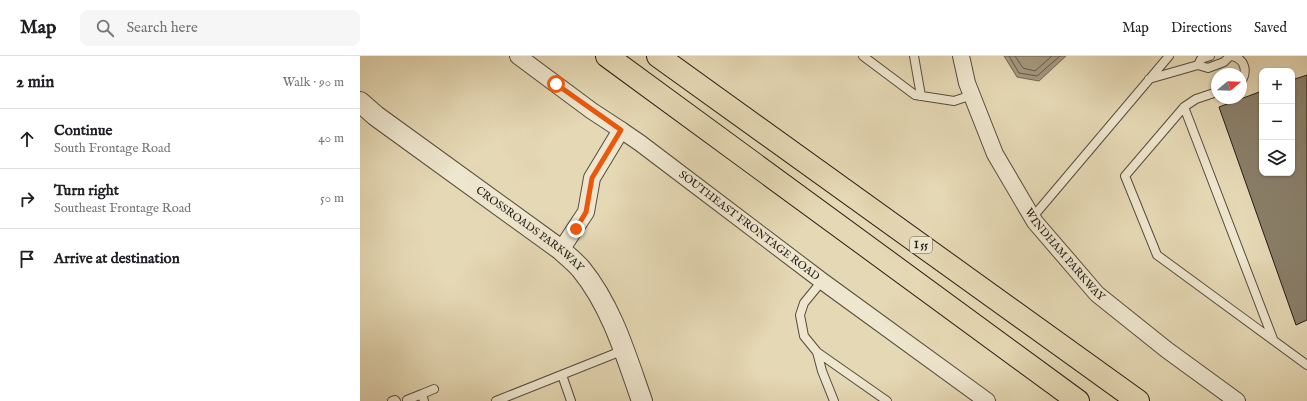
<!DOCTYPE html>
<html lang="en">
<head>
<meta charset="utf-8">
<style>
	:root { --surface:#fff; --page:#f6f6f6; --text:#202124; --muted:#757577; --line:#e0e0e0 }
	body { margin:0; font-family:"IM FELL English",serif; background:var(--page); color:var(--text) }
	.controls { position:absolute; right:12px; top:12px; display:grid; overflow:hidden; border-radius:8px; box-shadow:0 1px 3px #0004 }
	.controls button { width:36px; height:36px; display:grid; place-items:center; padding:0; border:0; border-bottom:1px solid var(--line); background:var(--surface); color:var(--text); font:20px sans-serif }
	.compass { position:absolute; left:851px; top:12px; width:36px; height:36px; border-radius:50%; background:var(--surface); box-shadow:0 1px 3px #0004; rotate:71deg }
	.stop { position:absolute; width:12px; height:12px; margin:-9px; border:3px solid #ea580c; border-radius:50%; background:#fff }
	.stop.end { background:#ea580c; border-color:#fff; box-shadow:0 1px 4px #0008 }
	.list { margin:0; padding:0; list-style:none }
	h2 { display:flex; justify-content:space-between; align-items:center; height:52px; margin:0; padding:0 16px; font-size:17px }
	h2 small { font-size:13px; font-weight:400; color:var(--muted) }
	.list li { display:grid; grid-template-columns:26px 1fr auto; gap:12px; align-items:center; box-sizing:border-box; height:60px; padding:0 16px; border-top:1px solid var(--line) }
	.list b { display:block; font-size:15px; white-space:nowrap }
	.list p { margin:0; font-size:13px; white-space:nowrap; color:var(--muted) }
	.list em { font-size:13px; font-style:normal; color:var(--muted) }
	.icon { flex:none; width:22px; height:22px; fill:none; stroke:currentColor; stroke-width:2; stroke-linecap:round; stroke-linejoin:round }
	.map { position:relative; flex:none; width:947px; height:345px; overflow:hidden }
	header { display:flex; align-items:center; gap:24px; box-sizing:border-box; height:56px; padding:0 20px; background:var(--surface); border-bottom:1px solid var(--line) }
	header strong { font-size:19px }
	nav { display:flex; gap:22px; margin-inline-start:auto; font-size:14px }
	.search { width:280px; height:36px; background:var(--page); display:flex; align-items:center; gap:10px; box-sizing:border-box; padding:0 14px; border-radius:8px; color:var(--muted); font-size:15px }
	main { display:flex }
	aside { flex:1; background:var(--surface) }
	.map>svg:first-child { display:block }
	.water { fill:#a4987e; stroke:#726754 }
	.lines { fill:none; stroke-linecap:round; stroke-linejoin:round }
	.shore { stroke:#655a4a; stroke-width:1 }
	.building { fill:#897e68; stroke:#261d15 }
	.service-casing { stroke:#564c3d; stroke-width:10 }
	.minor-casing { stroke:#564c3d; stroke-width:18 }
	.tertiary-casing { stroke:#564c3d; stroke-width:22 }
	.motorway-casing { stroke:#261d15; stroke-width:24 }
	.service { stroke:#eee6ce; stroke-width:8 }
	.minor { stroke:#eee6ce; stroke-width:16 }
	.tertiary { stroke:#eee6ce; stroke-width:20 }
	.motorway { stroke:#e5d8b4; stroke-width:22 }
	.route { stroke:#ea580c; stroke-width:5 }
	.labels { text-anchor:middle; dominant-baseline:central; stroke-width:4; stroke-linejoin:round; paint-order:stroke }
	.shield { fill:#eee6ce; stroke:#62594c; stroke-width:1 }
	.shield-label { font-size:10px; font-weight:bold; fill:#261d15 }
	.street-label { font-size:11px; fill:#261d15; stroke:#eee6ce }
</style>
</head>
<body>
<header>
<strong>Map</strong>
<div class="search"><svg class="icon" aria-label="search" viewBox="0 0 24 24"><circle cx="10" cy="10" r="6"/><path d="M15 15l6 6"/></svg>Search here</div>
<nav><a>Map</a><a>Directions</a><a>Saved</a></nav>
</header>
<main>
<aside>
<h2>2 min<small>Walk · 90 m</small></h2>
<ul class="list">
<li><svg class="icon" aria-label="ahead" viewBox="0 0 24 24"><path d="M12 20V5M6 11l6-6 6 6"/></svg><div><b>Continue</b><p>South Frontage Road</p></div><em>40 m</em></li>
<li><svg class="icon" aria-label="right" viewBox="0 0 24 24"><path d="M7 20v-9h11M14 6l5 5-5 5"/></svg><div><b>Turn right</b><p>Southeast Frontage Road</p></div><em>50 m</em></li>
<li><svg class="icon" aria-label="arrive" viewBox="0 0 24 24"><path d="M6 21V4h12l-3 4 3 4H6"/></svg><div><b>Arrive at destination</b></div></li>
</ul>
</aside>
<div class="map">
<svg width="947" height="345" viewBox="0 0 947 345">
	<rect width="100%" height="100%" fill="#e5d8b4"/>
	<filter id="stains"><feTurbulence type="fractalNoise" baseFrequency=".005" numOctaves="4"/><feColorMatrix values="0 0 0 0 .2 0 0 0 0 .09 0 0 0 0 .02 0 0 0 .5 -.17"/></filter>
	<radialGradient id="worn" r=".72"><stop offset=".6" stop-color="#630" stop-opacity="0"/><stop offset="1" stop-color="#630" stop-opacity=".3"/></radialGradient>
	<path class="water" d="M644,0H706L679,25L657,21Z"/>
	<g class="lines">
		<path class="shore" d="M649,0L659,17L677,20L700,0
			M655,0L663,12L675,15L692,0"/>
	</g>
	<path class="building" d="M947,19V264L936,269L859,51L902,35V117H932V24Z"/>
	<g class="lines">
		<g class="service-casing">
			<path id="service" d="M503,0L555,39L594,45L612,39
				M554,0L561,40
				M872,0C885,3 888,15 881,26
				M838,9L848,12L864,6L870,0
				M789,23L838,9L841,3L850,0
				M857,36L836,43L824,51L765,120L797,199L947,309
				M824,51L913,283
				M672,162L809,0
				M462,225L444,247L440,259L444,280L457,296L527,345
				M457,296L462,315L474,345
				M202,319L211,345
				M47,344L62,338
				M32,345L35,344L36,345
				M64,345L62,338L74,333
				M136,345L264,294"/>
		</g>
		<g class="minor-casing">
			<g id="minor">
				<path d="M158,0L232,55L261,74"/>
				<path id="s1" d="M601,0L607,27L635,98L675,166L737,238L807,294L877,345"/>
				<path id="s2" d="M201,194L226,156L232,122L261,74L280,87L462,225L627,345"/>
			</g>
		</g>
		<g class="tertiary-casing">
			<g id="tertiary">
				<path id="s3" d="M0,46L16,60L201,194C207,200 215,206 221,213C252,251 266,300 282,345"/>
			</g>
		</g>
		<g class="motorway-casing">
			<path id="motorway" d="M247,0L718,345
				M298,0L778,345"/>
		</g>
		<use href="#service" class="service"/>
		<use href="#minor" class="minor"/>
		<use href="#tertiary" class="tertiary"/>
		<use href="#motorway" class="motorway"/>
	</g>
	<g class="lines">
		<path class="route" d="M196,28L261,74L232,122L226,156L216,173"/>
	</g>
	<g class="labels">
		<rect class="shield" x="550" y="181" width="22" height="16" rx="3"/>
		<g class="shield-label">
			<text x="561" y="189">I 55</text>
		</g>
		<g class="street-label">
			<text stroke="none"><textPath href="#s2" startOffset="296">SOUTHEAST FRONTAGE ROAD</textPath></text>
			<text stroke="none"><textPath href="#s3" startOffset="212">CROSSROADS PARKWAY</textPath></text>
			<text stroke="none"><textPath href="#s1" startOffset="227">WINDHAM PARKWAY</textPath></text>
		</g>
	</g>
	<rect width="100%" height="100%" filter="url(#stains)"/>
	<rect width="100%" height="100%" fill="url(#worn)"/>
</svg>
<div class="controls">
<button>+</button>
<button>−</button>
<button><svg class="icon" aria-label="layers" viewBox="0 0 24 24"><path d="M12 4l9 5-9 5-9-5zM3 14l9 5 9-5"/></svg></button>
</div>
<svg class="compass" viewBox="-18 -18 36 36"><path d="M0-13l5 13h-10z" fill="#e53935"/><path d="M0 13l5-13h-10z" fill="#757577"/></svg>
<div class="stop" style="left:196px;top:28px"></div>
<div class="stop end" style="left:216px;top:173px"></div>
</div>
</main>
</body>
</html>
